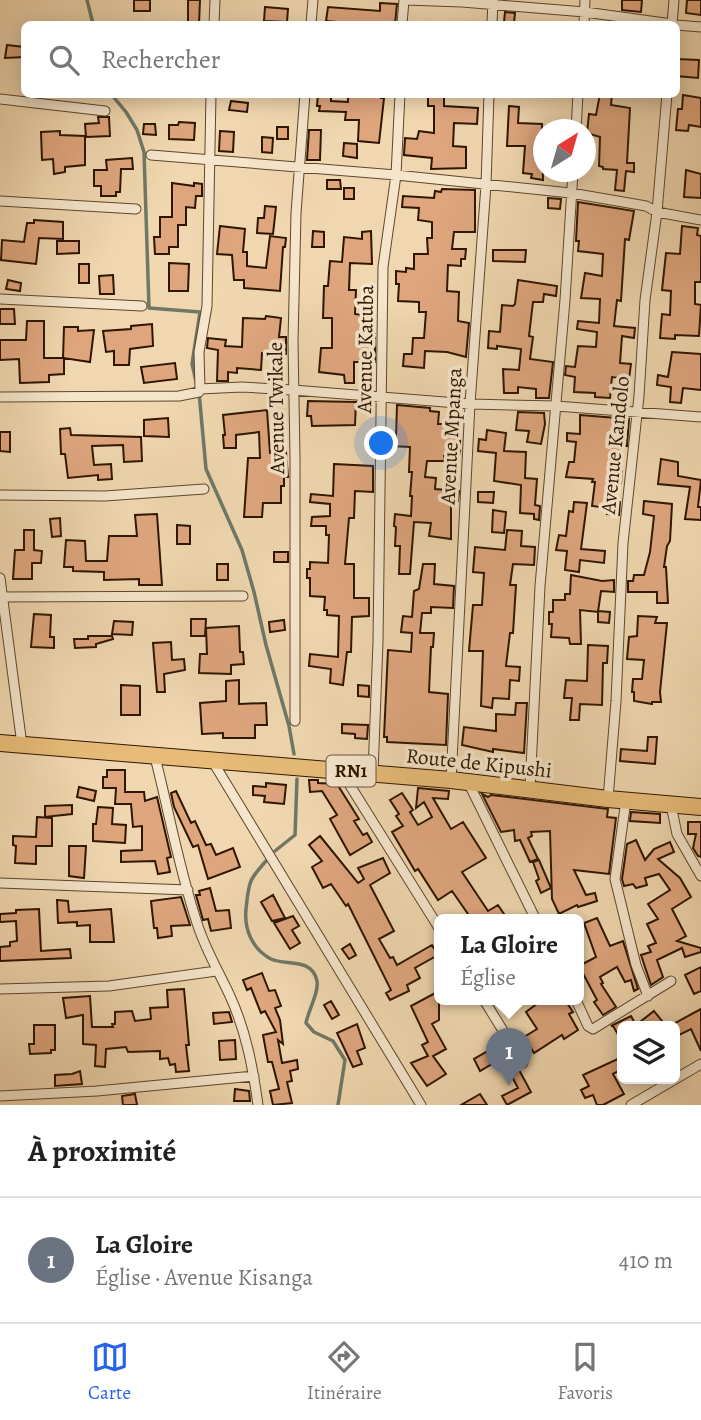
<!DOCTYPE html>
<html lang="fr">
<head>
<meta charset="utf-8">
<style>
	:root { --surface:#fff; --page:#f2f2f2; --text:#222; --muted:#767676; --line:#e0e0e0; --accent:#2563eb }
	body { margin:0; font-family:Alegreya,serif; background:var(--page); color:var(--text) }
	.controls { position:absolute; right:21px; bottom:21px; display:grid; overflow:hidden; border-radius:10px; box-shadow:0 4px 18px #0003 }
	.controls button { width:63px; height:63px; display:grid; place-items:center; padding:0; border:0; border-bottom:2px solid var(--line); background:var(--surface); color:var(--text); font:35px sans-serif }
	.compass { position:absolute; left:533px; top:119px; width:63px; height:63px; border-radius:50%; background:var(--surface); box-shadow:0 4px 18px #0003; rotate:37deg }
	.you { position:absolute; left:382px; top:444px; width:24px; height:24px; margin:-18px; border:5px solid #fff; border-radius:50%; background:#1a73e8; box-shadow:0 0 0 10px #1a73e833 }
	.badge { display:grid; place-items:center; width:46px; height:46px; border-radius:50%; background:var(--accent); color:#fff; font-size:23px; font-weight:700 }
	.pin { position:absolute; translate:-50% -58px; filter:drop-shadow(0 2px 4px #0008) }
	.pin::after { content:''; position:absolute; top:37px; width:24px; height:21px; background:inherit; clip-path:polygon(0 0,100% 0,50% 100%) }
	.popup { position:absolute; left:434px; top:914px; width:150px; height:91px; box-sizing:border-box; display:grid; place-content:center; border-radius:10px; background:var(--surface); filter:drop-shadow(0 2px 5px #0005); font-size:23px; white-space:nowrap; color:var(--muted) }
	.popup b { font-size:26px; color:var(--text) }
	.popup::after { content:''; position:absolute; left:50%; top:100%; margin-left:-14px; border:14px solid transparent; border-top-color:var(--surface) }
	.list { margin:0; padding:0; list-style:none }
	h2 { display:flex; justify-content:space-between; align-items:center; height:91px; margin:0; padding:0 28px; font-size:30px }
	h2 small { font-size:23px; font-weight:400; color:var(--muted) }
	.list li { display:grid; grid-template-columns:46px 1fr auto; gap:21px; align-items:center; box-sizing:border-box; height:126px; padding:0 28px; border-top:2px solid var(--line) }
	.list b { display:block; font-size:26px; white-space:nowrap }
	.list p { margin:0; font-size:23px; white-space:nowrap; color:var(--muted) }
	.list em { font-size:23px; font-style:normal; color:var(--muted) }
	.icon { flex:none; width:38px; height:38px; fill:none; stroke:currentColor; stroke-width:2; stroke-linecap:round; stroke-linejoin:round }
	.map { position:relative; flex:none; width:701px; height:1105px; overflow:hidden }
	.search { position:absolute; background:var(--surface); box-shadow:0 4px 18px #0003; left:21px; right:21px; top:21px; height:77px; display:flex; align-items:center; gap:18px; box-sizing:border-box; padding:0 24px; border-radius:10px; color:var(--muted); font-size:26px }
	.sheet { height:217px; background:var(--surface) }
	nav { display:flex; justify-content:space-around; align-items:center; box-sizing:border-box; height:98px; border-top:2px solid var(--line); background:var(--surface); font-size:19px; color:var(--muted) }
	nav a { display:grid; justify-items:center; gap:4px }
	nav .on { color:var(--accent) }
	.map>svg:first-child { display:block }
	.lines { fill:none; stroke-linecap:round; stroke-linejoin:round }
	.stream { stroke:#6f7865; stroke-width:3.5 }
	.building { fill:#dfa67e; stroke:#2e1601; stroke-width:2 }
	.street-casing { stroke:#5e462c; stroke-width:11 }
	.highway-casing { stroke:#2e1601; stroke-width:18 }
	.street { stroke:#f5e5cb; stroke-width:9 }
	.highway { stroke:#e8bc78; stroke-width:16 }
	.labels { text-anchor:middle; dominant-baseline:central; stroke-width:7; stroke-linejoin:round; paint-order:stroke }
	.shield { fill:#f5e5cb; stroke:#6a543e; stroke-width:2 }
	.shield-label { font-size:19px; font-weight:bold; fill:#2e1601 }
	.street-label { font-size:21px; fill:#2e1601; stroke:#f5e5cb }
</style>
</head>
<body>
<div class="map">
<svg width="701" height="1105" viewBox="0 0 701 1105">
	<rect width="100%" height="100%" fill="#f0d7af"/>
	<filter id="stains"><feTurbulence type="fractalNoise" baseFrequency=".00286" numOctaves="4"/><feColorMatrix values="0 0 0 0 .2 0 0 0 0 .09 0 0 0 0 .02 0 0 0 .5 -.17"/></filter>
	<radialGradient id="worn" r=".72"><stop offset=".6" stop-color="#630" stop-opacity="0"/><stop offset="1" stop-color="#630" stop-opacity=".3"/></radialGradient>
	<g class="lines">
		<path class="stream" d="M87,0L93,24
			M111,94L126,112L137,130L144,152L149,308L200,312L192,364L196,381
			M199,392L206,469L242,550L254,592L266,645L289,726L294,754
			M275,851L295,835L297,779
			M266,861C248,881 249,882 246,909C244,929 252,949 271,959C286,966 312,957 317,981C319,993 308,1011 306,1023L314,1032L333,1041L345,1060L338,1105"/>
	</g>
	<path class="building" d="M134,0H150V11H134Z
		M188,0H200L199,24H188Z
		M622,0H642L641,12L622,10Z
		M687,0H701V15L686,13Z
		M380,3L397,4L395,24H360L326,21L328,7L380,11Z
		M265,7L288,9L287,22L264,21Z
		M505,12L515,13L514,23L504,22Z
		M7,45L24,47V57L5,58Z
		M676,59L699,60L698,78L676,76Z
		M318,94H331V101L348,102V94H381V98H384L379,143L358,141L359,120H345L346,112L319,111L320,106H317Z
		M428,94H444V106L478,108L477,124L454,123L453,146L466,147V168L431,169L432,158L404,155L405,138L417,139L419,131L434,133V106H428Z
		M600,94H612L611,105L630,108L627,163H634V172L626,171L624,191L615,190L617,170L603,169V167L599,166L600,137L587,133L589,114L596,115Z
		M683,95L701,98V127L689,125L688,131L676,130L678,109H682Z
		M231,101L248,103L247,112L229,110Z
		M509,106L519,107L518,123L542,124L543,180L531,178L532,174L523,173L525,146H507Z
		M98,117H109L110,136L86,137L85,124L99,123Z
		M179,122L195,123L194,140L169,139V125H178Z
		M144,124H155L156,135L143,134Z
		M277,127H288V139H277Z
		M309,130H321L320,160H307Z
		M60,131V135L85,136V165L65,167V172L54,174L53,159L42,160L41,132Z
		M220,131L234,132L233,152L219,151Z
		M262,137L273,138L272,153L262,152Z
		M344,143L357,144V158L343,156Z
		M132,158L133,169H121L120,192H116V196H101V186H94V170H107L106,160Z
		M686,170L701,174V198L684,197Z
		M327,180H340L341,189H327Z
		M172,183L194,186V183L202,184V196H196L195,208L186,207V225H178V247H169V254H155L154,237H160V217H172Z
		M344,188H354V199H344Z
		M442,189L475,190V232H454L452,249H466L465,259H461V266L448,265L447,291L459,292L458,321L469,323L466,357L447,352L425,351L424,368L403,366L404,354H412L413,338H424L426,312H419V302L398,301L399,284H396V271L406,272V268L414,269V254H428L427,238H432V222L418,220L419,208L402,207L403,196L434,198L435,191L441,192Z
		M548,198L561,199L560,209L548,208Z
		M578,202L634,211L629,240L625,239L621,301L617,300L614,326L635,328L634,338L622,336L620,363L631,364L629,379L612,377L610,398L595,397V393L574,392L575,377L565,375L566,366L575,367L578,346L596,347L597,332L577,329L578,321L599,323L600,299L581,298L585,273L602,276L603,254L578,251L579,241H576Z
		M265,206L276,207L273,234L257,233L258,218H264Z
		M34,220L63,222V239L39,238L36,264L1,260L2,240L24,242L27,223H34Z
		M220,226L245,229L243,252H247V266L266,268L270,236L286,238L285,247H283L280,291L244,288V280H234L232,255L217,254Z
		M682,226L698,228L697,235L701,236V282H695V304L701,305L699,336L675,335V339L660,338L662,314L670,315L671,291L662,290L666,253L680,254Z
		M313,231L324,232V247H312Z
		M371,231L372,264L350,263L349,290H356L355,314L362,315V319L372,318V334H375V362H354V383H345L344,375L319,372L321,348H332V318H323L324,286H328L330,261L342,262L344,237L362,239V232Z
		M57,241H79V253L57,254Z
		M493,250H526L525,262L493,261Z
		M169,263L189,264L188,291H169Z
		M79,264H89V283H79Z
		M113,275L114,294H100L99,276Z
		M8,280L21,283L20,291L6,289Z
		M518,280L557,286L556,296L544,294L543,302H533L529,336L533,337L530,359L553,362L549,398H536V389L518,387V393H504L503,369L519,370L521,349L497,346V349L488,348L489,331L500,332L502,305L513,306L515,304Z
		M0,309H14L15,324H0Z
		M266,316L281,318L279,337H286V354L262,353L261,370L237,368V373L228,372V381H217L218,350L207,348L208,338L226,340L225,346L242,347L243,318L265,319Z
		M27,321H44V358H64V374L49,375V382L20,383L19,359L0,360V340H26Z
		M152,324L153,346L130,349L129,365H114V351L106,352L103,331L131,329V326Z
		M64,327H78V331L94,330L90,362L63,358Z
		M672,352L701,354V390L683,388L681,403L670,402L671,387L657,385L658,375L668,377Z
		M175,363L177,379L144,383L141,367Z
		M308,401L356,402L355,425L312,426L311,416H307Z
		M397,405L430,408V411L439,412L438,424H460V454L444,456V461H427L425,477L436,478L435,489L459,491L458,501H451V539L429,536L431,523L414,522L410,574H399L400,546H395L396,527L394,526L395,514L411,516L412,496H410L412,472H409L410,447L391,446V437H396Z
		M267,410L270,453L286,452L288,477H284V486H281V503H263L262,517H244L248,458H260L259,432L236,435V448H224L223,435H225L223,415Z
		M518,412L544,413L545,424L541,444L527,442L529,431L516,430Z
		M580,415L629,419L627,446L620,445L618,466H622L621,484H614L612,501L620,502L619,515L607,514L608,508L592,506L595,482H592L593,479L566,477L569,462H574L576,442L567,441V433L580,434Z
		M168,418L169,437L144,436V420Z
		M70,428L71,435L141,437L142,461L124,462L123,445L92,446L94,465L111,464L112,479L98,480V475L68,478L65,454H61L60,429Z
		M487,430L506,433L504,451L526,452L525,478L537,479L535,505L540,506L539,520L534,519V514L520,513L521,485L494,481L496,453L478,451L479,439L486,440Z
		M0,432H10V452L0,451Z
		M661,459L678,462V476L701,480L698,507H701V520L685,519L690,487L658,484Z
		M334,464L373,466V492L355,491L354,518H349L345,564H354V598H369V616L352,617L351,652H347L343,685L330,683L331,669L309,666L310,654L338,657L339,616L327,615V610H324L325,597L310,596V578H307V569H310V562L328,563L329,535H326V526H311L312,517L330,516V504L310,502L311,494L333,496Z
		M478,492H494L493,503L478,502Z
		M644,501L672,504L670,541L667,546L664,567H666L668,603H657V592H628V581H633L634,575H644L650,552L654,516L643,514Z
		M574,502L587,503L581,549L605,551L604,563L580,560L579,572L565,570L567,551L556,550L559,535L566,536L569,511L573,512Z
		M493,510L506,512L504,533L492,532Z
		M157,514L162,585H139V579L104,580V572L73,571V567H64L66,540L85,541L86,561H107L109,536H137L135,515Z
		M60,518L61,536L52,537L50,519Z
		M177,525L190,526V544H177Z
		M24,530H34V550L42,551L41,563H32V579H13L15,550H24Z
		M507,530L522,531L521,546L535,547L534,565L513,564L510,585H516L513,633H510L506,666L520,667L519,681L510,680L509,699L493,698L492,708L481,706L483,651H469L473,605H482L484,573L473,572L475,547L505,550Z
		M274,552H288V562H274Z
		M217,564H228V580H217Z
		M423,564H435L434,584L454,586L453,608L431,607V613H422L420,633H434L433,647H431L429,692L448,694L446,745L387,742V737H384L388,650L411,652L412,633L401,632L403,616L412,617L414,591L419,589Z
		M571,575L602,581L614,580V592L601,591L598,612L580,610L581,644H570L569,638L551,637L552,624H549V612H553V600H565V594H570Z
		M598,611L610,612L609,623L598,622Z
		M34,614L51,615L50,637H54V648L31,647Z
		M638,616L657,617L655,623H667L660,692L661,702H652V704L634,701V692H632L633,679H642L644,660L627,659L629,637L637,636Z
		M191,619H206L205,636H191Z
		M284,620L285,630L270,632L269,622Z
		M114,621L133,622L132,635L112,634Z
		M239,626L240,652H243L244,664L231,665V674L199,673L200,654H207L206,628Z
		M88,636H112L113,639L96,644V647L75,648L74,639H88Z
		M171,642L172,660L184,659L185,670L164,674L165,692H157L153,643Z
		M588,645L608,646L607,663H603L602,705L580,704L579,720H570L572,698H564L566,680L587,681Z
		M239,680V704L266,703L267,725H255V738H223V733L202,734L200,703L226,701V681Z
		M121,685L140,686V715H121Z
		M358,685L369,686V697L358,696Z
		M516,703H527L524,753L493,749V752L462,745L464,727L496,731V714L515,715Z
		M342,724L368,725L367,739L355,738V734L342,733Z
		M648,737H657L655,764L620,761L621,749L647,751Z
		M107,770H125V792H144L145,801L157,797L171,857L167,858L170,872L158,874L155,861L121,862V851L142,850V826L133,827L131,804H115L116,788H103V777H107Z
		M309,780H318V783L337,784L359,819L354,821L363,835L367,833L372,842L350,855L330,819L337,815L322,791L310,792Z
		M266,783L286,785L284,804L264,802L265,796L253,795V786L266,787Z
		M79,787L96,791L94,801L77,797Z
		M418,788L449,791L448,799L433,798L451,829L463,822L486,858L462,872L488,911L498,905L506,917L501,920H459L468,914L452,891L438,900L418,869L415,871L392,832L403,826L396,816L399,814L390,800L402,793L413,810L410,812L418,825L432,817L424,802L416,808Z
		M176,791L191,823L195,821L206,845L211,844L216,855L233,848L240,867L208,879L198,845L193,847L174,807L171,793Z
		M482,794L488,797L491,795L608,809L607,817L616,818L609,874L574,870L586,895L595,893L597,901L578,907L577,905L559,914L552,899L550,831L531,832L532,836L528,838L538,859L530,862L520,840L515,841L514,830L501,832Z
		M72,805V814L45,817V806Z
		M98,807L113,808L112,824L126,825L125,843L93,841V824H96Z
		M631,812L660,814V823L630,821Z
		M37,817L52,818V846H36V864L15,863L16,846L13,845V836L36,837Z
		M688,822H701V857L698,856L693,848L696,834H688Z
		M320,836L358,883L364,879L358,868L383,858L390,873L370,885L394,931L379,939L390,958L393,957L397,965L432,945L438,955L415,968L420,978L407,985L409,991L390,1000L386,993L391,990L348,904L346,906L331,884L323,888L312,867L322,861L309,845Z
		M636,840L645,860L654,849L670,842L674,852L658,859L680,878L691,897L672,909L686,936L677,941L701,948V952L685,957L682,948L657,960L663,977L651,985L641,955L651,952L648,946L656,943L647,924L658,919L648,904L670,890L659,874L645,878L647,885L636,888L633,884L624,886L622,879L627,844Z
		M69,846H86L84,878L69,876Z
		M539,860L551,888L541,893L536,881L539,879L533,862Z
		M210,888L216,911L229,910L231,928L211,931L208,919L203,920L196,895H200L199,891Z
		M273,895L285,918L272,921L261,902Z
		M181,897L190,925L171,926L172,936L158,938L157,928H154L151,901Z
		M57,900L68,901L69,912L111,909L114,942H90V925L77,926V922L58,923Z
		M39,909L41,951L70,949L71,958L0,961V947L10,946V942L17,941L16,921L0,922V914L16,913V910Z
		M293,916L299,926L292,930L300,943L290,949L274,923Z
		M597,918L610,946L623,941L638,989L634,991L631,980L625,982L617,967L600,977L603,983L601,984L616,1007L603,1015L594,1002L597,1000L579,966L596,957L584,923Z
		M350,944L356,955L349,959L342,949Z
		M701,967V991L694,994L685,975Z
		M262,973L269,991L275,990L281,1006L275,1008L280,1020L283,1044L278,1040L282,1063L297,1060L298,1069L290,1071L292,1081L287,1082L292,1103L273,1105L270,1091L279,1089L272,1062H268L263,1035L276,1032L265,1011L261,1013L251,988L247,990L243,980Z
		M184,989L189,1045H186L189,1071L176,1072L175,1064L170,1065L168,1058L160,1059V1051L128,1052L126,1047L106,1049L105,1067L95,1066L96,1045L83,1044V1015L66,1018L63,998L90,996L92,1027H113L112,1024H115V1012L132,1011L135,1021L151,1019L150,1008L168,1007L167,990Z
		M439,991V1020L432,1024L446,1049L433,1056L446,1074L427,1086L411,1063L428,1056L422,1045L428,1042L411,1006Z
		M542,1000H565L573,1012L569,1014L578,1030L564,1039L562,1035L534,1053L524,1037L537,1029L526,1012Z
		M331,1001L339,1015L332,1019L324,1005Z
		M701,1009V1051L691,1029L675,1037V1023Z
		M654,1011L666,1026H622V1041L613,1026H611L631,1016L636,1025Z
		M229,1012L232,1022L214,1024L213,1013Z
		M357,1024L365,1048L357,1051L362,1064L353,1067L337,1033Z
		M34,1025H55V1050H51V1053L30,1054L29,1044H34Z
		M235,1040L236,1059L220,1060L219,1041Z
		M500,1044L507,1055L480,1071L474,1059Z
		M622,1057V1069L613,1074L624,1094L603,1105H597L593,1095L585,1098L581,1090L589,1086L583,1075Z
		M518,1068L531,1092L507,1105L502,1096L518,1088L510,1073Z
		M80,1071L82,1084L55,1086V1075L72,1074Z
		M235,1089L249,1091L250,1101H234Z
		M135,1094L137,1105H123L122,1096Z
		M480,1094L487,1105H461Z"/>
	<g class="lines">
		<g class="street-casing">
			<path id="street" d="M406,0L462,2L585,12L672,24
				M214,24L215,0
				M311,24L313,0
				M402,24L404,0
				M492,24L493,0
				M584,24L585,0
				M672,24L674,0
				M676,25L701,27
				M0,99L105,111
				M576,130L578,94
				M151,155L396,175L571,193L646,206L657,212L701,220
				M0,201L136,209
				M0,299L142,306
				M200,389L242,387L293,390L470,404L556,406L701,417
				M200,389L199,352L207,306L211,94
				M0,397L179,396L199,392L200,389
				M0,495L105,496L204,489
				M0,578L22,745
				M0,597L243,596
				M295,721V457L293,342L296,213L305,94
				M155,757C169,812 179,869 197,923C205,949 219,972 230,996C246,1031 253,1068 258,1105
				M213,762L421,1105
				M341,771L439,928
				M373,773L378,642L383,267L396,175L400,94
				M451,780L470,404L486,185L489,94
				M468,782L536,920
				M530,788L540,586L565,300L573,172
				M608,799L616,701L623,543L639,396L645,300L657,212L667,94
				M626,800L615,879L636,965L648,996
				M671,805L677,834L701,876
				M0,883L188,890
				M0,989L109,986L216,971
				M484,1000L523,1063
				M576,1000L588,1026L593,1029L671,981
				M0,1096L97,1091L254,1076
				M631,1105L701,1064"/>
		</g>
		<g class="highway-casing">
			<path id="highway" d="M0,743L451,780L608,799L701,807"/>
		</g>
		<use href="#street" class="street"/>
		<use href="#highway" class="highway"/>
	</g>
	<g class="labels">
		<rect class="shield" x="326.5" y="755.5" width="49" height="31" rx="5"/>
		<g class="shield-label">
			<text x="351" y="771">RN1</text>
		</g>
		<g class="street-label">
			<text transform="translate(365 349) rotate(-89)">Avenue Katuba</text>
			<text transform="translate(276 408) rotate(-91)">Avenue Twikale</text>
			<text transform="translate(451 436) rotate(-87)">Avenue Mpanga</text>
			<text transform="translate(615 445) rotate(-84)">Avenue Kandolo</text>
			<text transform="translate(479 763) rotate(6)">Route de Kipushi</text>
		</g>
	</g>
	<rect width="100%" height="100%" filter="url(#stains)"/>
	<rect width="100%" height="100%" fill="url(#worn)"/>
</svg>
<div class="controls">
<button><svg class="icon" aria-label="layers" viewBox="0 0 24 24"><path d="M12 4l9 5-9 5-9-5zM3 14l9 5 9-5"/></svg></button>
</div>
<svg class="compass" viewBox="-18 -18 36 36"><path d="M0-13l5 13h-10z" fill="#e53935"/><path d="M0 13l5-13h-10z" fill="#767676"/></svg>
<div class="you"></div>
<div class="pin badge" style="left:509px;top:1086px;background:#6b7280">1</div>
<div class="popup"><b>La Gloire</b>Église</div>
<div class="search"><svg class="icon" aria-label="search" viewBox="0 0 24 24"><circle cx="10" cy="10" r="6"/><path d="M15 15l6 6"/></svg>Rechercher</div>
</div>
<section class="sheet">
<h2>À proximité<small></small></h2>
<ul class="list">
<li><span class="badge" style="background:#6b7280">1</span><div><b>La Gloire</b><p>Église · Avenue Kisanga</p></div><em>410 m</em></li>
</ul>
</section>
<nav>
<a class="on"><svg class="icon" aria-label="map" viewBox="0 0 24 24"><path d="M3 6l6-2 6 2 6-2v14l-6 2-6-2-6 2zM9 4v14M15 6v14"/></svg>Carte</a>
<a><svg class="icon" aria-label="directions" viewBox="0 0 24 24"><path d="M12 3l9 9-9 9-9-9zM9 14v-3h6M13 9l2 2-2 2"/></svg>Itinéraire</a>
<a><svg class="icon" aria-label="saved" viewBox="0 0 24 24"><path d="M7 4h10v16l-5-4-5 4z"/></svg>Favoris</a>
</nav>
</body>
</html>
